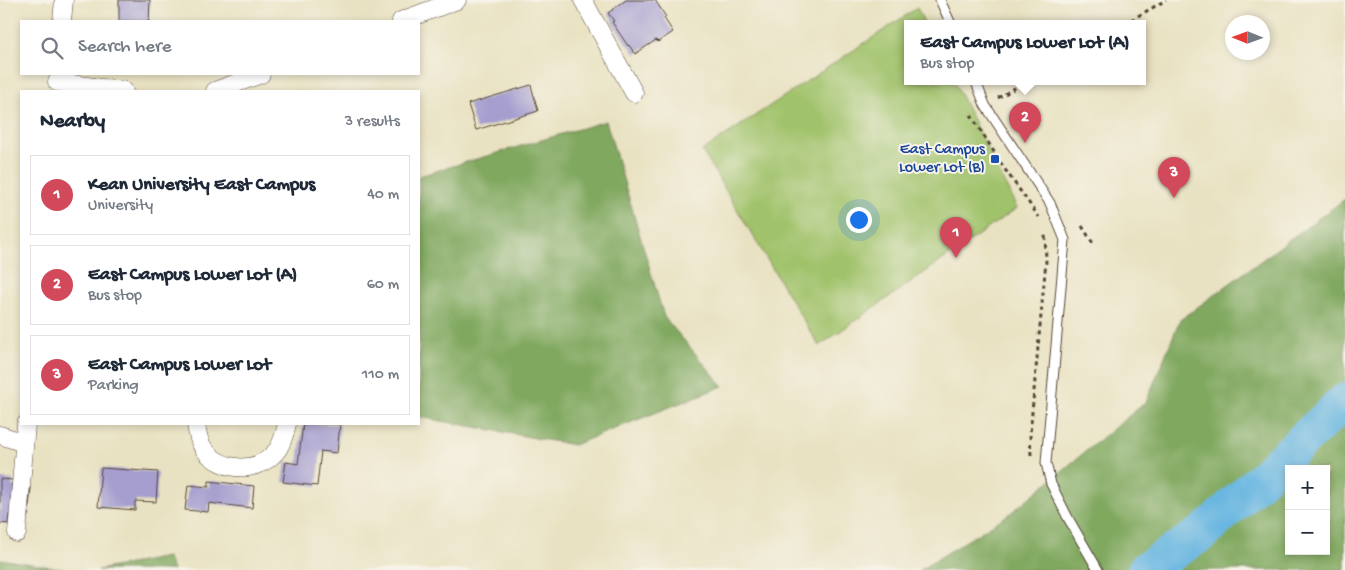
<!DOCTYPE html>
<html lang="en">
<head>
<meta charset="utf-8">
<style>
	:root { --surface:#fff; --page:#f2f2f3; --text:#1f2937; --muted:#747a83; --line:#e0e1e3; --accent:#d1495b }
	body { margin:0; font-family:"Gochi Hand",sans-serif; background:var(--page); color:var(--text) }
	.controls { position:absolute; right:15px; bottom:15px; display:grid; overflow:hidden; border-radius:0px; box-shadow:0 2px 8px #0003 }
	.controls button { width:45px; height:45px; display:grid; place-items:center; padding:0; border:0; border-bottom:1px solid var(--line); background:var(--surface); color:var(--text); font:25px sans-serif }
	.compass { position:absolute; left:1225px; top:15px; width:45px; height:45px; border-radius:50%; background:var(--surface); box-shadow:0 2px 8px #0003; rotate:271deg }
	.you { position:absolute; left:858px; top:219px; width:18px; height:18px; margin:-12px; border:4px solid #fff; border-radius:50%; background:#1a73e8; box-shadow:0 0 0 8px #1a73e833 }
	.badge { display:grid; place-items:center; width:32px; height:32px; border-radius:50%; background:var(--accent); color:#fff; font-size:16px; font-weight:700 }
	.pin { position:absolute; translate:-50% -41px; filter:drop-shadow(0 1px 2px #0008) }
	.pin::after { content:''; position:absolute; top:26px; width:18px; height:15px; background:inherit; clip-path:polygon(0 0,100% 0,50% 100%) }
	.popup { position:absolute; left:904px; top:20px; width:242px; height:65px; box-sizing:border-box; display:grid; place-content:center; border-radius:0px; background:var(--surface); filter:drop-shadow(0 1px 4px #0005); font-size:16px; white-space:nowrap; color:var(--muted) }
	.popup b { font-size:19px; color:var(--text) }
	.popup::after { content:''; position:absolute; left:50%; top:100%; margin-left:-10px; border:10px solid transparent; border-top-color:var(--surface) }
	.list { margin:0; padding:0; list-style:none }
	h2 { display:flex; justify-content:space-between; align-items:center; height:65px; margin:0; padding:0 20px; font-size:21px }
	h2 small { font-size:16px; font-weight:400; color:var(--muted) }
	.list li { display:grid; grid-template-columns:32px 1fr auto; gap:15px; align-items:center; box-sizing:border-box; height:80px; margin:0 10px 10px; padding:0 10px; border:1px solid var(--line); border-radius:0px }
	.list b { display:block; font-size:19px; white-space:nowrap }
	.list p { margin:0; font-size:16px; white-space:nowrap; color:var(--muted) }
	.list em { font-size:16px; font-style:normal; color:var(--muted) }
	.icon { flex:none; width:28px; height:28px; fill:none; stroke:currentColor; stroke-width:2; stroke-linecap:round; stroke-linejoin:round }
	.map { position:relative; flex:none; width:1345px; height:570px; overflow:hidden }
	.search { position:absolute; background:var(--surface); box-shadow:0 2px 8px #0003; left:20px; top:20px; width:400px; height:55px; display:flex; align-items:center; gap:12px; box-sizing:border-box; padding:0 18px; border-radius:0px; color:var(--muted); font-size:19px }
	.panel { position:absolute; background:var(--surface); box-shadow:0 2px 8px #0003; left:20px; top:90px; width:400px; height:335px; border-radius:0px }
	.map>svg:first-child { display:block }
	.green { fill:#a0c26b; stroke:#6e7644 }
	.forest { fill:#80a85f; stroke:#5e693e; fill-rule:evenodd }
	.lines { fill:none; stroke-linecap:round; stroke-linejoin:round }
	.river { stroke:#67b6e1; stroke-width:36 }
	.building { fill:#a59ecf }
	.lane-casing { stroke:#554637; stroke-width:11 }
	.street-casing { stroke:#554637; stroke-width:19 }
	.path { stroke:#554637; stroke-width:3; stroke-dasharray:4 4; stroke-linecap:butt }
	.lane { stroke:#fff; stroke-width:9 }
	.street { stroke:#fff; stroke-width:18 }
	.transit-dot { fill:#1a4fb4; stroke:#f7f3e8; stroke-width:2 }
	.labels { text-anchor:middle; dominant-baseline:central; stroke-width:4; stroke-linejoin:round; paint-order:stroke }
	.transit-label { font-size:16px; fill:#164399; stroke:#f7f3e8; text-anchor:end }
</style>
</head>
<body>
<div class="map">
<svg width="1345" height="570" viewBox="0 0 1345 570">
	<rect width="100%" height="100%" fill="#f7f3e8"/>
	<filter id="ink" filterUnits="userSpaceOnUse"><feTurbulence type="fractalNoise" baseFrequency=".02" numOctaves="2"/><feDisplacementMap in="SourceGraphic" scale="10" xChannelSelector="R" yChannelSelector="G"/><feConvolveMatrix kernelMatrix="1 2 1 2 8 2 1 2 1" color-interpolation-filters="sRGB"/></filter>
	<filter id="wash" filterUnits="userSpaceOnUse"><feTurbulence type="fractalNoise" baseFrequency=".0096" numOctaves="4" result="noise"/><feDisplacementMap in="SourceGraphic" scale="20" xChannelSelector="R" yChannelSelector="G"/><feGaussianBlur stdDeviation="1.12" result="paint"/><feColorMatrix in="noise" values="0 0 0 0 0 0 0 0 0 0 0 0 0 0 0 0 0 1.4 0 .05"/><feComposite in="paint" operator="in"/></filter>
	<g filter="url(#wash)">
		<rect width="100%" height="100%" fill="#e9e2c2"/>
		<path class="green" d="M917,8L925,24H908V82H954L1017,208L819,346L702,151Z"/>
		<path class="forest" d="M606,121L664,317L723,386L574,445L419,417V176Z
			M1345,199V570H920L1008,515L1146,402L1180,320ZM1289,469H1326V551H1289Z
			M167,557L173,570H98Z
			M0,559L70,570H0Z"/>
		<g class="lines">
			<path class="river" d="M1145,570L1204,532L1345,401"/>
		</g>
		<g id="blocks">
			<path class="building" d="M119,0H150L149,21H119Z
				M626,0H655L666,17L664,18L673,32L658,42L656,40L635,54L629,45L628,46L612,22L614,21L608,13Z
				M531,85L538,111L476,130L468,104Z
				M303,424H340L337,453L321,451L317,486L283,482L286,462L298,464Z
				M101,468L158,472L156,502L135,501V510L98,507Z
				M0,479L13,480L12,486L31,488L28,516L9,514L8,524L0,523Z
				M209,481L254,486L252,508L209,503L208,512L185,510L188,485L209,487Z"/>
		</g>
	</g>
	<g filter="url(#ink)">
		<use href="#blocks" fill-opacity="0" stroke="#554637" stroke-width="1"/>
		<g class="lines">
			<g class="lane-casing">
				<path id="lane" d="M940,0L951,24
					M976,82L985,105L1050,203L1065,240L1046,463L1051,484L1068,518L1098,570"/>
			</g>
			<g class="street-casing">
				<path id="street" d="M583,0L634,93
					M62,21L64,0
					M401,21L457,0
					M57,82L124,91
					M215,91L261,74
					M196,424C197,433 199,442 204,449C222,473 260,474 278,449C283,441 285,433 287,424
					M0,435L24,443
					M17,533L26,424"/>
			</g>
			<path class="path" d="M1124,24L1166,0
				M998,98L1025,82
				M971,115L1004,168L1039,217
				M1082,226L1094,245
				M1031,455L1030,434L1046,261L1045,232"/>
			<use href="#lane" class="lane"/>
			<use href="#street" class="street"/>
		</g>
	</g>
	<rect class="transit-dot" x="990" y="154" width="10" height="10" rx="2.5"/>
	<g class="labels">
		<g class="transit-label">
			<text x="985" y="150">East Campus<tspan x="985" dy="18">Lower Lot (B)</tspan></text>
		</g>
	</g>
</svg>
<div class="controls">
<button>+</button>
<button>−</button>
</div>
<svg class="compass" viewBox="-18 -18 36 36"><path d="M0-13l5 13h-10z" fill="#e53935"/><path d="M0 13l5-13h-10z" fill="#747a83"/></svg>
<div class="you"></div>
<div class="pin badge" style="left:956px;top:258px">1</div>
<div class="pin badge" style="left:1025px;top:143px">2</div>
<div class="popup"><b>East Campus Lower Lot (A)</b>Bus stop</div>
<div class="pin badge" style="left:1174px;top:198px">3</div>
<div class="search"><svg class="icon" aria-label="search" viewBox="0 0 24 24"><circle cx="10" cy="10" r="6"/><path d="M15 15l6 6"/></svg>Search here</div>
<section class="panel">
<h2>Nearby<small>3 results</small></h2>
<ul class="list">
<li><span class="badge">1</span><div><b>Kean University East Campus</b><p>University</p></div><em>40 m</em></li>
<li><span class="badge">2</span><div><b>East Campus Lower Lot (A)</b><p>Bus stop</p></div><em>60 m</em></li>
<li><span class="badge">3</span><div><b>East Campus Lower Lot</b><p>Parking</p></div><em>110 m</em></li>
</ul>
</section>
</div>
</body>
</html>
